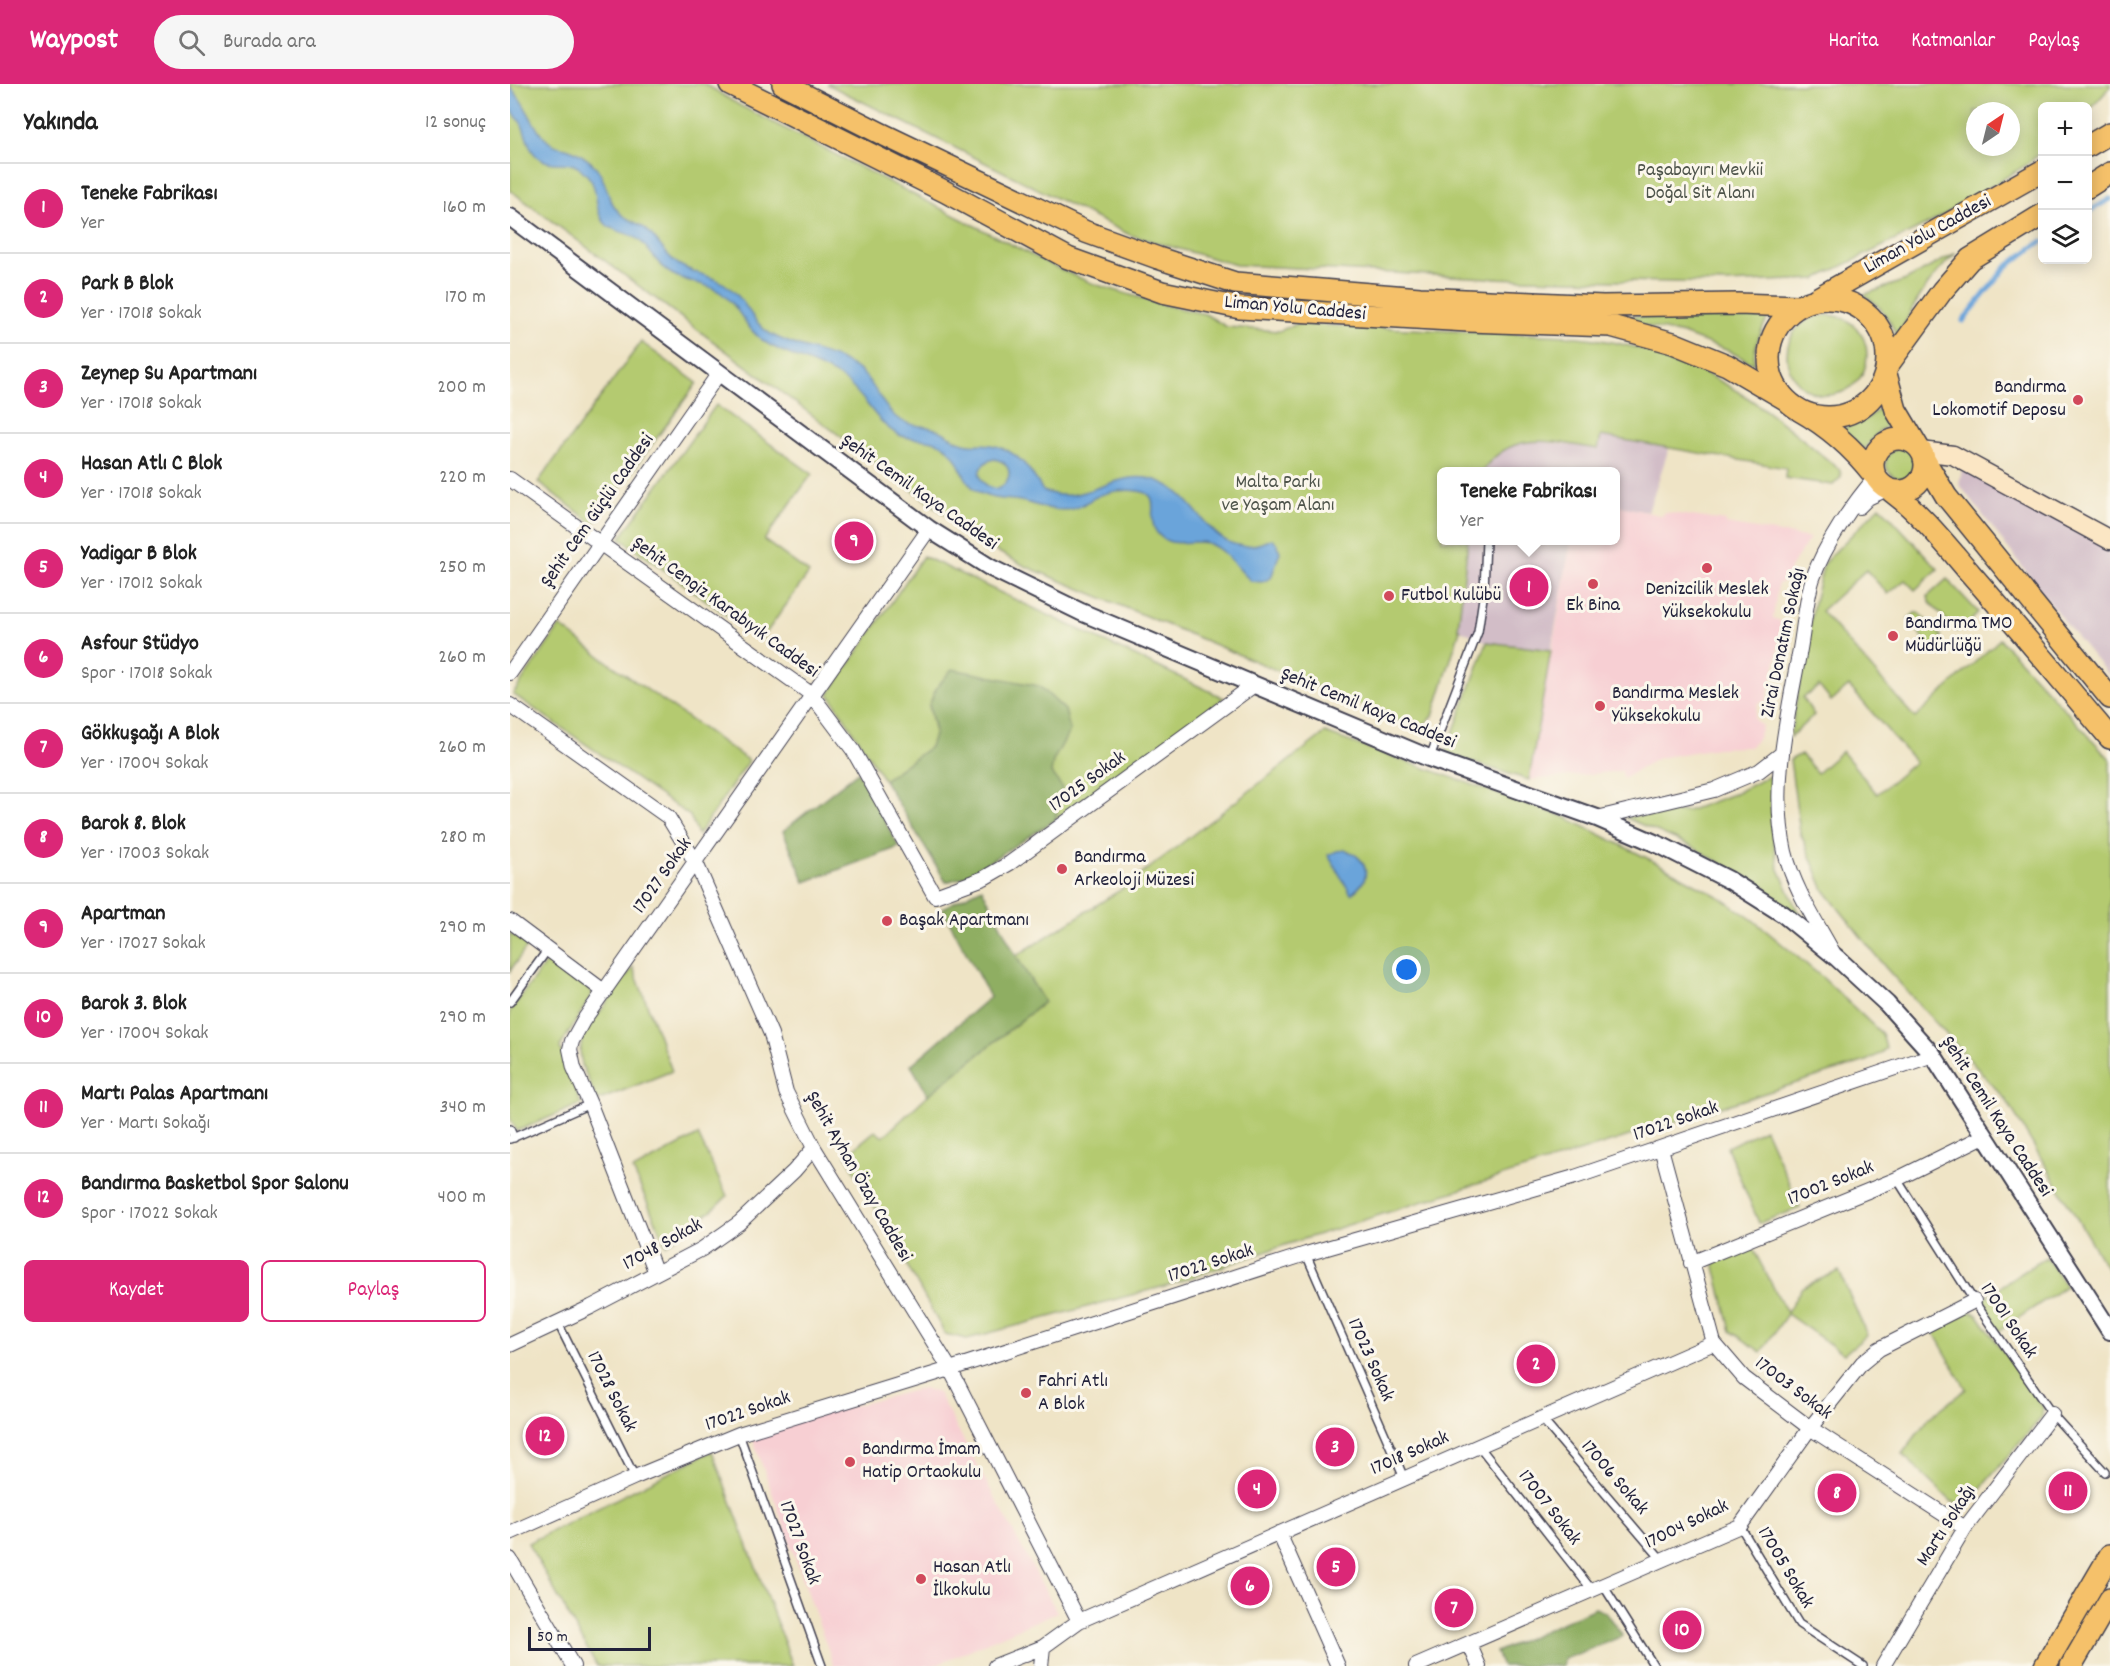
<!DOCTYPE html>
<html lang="tr">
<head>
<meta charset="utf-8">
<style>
	:root { --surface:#fff; --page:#f6f6f6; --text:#222; --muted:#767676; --line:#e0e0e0; --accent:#db2777 }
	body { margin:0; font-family:Dekko,sans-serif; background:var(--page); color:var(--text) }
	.controls { position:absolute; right:18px; top:18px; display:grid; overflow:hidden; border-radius:9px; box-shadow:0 3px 15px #0003 }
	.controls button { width:54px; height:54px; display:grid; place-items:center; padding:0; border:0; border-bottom:2px solid var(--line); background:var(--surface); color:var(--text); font:30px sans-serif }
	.compass { position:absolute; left:1456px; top:18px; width:54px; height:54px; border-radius:50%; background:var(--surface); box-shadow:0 3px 15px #0003; rotate:35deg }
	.scale { position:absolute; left:18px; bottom:15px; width:123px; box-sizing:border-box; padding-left:6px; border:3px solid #22223b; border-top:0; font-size:16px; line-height:21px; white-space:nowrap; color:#22223b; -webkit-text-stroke:4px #fbf7ec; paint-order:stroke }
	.you { position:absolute; left:897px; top:886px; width:21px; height:21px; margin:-15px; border:4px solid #fff; border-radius:50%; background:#1a73e8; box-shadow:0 0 0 9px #1a73e833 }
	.badge { display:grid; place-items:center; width:39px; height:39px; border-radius:50%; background:var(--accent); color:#fff; font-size:20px; font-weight:700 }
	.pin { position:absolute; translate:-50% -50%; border:3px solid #fff; box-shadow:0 2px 6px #0006 }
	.popup { position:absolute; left:927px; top:383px; width:183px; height:78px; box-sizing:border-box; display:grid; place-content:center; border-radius:9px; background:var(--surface); filter:drop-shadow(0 2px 4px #0005); font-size:20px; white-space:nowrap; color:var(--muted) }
	.popup b { font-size:22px; color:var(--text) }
	.popup::after { content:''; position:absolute; left:50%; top:100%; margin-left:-12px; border:12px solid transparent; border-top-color:var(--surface) }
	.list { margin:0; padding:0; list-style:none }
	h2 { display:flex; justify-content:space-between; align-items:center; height:78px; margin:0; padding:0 24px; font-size:26px }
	h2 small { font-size:20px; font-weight:400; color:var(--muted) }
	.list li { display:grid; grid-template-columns:39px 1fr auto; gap:18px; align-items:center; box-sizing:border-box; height:90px; padding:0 24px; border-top:2px solid var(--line) }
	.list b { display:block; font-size:22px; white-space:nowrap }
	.list p { margin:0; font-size:20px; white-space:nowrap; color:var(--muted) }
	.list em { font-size:20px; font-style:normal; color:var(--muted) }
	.actions { display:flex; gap:12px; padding:18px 24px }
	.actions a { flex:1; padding:14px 0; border:2px solid var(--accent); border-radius:9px; text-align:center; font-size:21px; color:var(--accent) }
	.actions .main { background:var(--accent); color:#fff }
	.icon { flex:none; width:33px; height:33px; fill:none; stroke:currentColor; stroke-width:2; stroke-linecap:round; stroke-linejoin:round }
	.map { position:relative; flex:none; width:1600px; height:1582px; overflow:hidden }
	header { display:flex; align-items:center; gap:36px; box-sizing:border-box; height:84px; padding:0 30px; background:var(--accent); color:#fff }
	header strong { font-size:28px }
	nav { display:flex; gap:33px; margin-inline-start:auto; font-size:21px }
	.search { width:420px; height:54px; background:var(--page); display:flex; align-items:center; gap:15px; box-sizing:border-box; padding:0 21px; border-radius:33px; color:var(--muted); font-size:22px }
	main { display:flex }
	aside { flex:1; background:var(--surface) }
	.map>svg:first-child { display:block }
	.built { fill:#f7cfd3 }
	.industrial { fill:#d2bdc7 }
	.green { fill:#b4ca6f; stroke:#6b7655; stroke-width:1.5; fill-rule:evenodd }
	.forest { fill:#8fae62; stroke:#58684e; stroke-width:1.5 }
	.water { fill:#6aa4da; stroke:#46638a; stroke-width:1.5; fill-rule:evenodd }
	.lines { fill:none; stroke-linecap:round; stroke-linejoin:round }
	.stream { stroke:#6aa4da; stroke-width:5 }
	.service-casing { stroke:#413f50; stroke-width:10 }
	.minor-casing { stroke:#413f50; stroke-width:16 }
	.tertiary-casing { stroke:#413f50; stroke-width:20 }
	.secondary-casing { stroke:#413f50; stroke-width:21 }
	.primary-casing { stroke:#413f50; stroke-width:24 }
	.trunk-casing { stroke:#413f50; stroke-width:24 }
	.service { stroke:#fff; stroke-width:7 }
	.minor { stroke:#fff; stroke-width:14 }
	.tertiary { stroke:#fff; stroke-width:16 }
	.secondary { stroke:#fbe6c4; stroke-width:18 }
	.primary { stroke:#f5c16b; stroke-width:21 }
	.trunk { stroke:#f5c16b; stroke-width:21 }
	.poi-dot { fill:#d1495b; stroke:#fbf7ec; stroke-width:2 }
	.labels { text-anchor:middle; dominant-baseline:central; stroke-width:6; stroke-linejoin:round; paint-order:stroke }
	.park-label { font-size:20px; fill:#4e544b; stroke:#fbf7ec }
	.street-label { font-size:20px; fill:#22223b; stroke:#fbf7ec }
	.poi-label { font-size:20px; fill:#22223b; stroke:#fbf7ec; text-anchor:start }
</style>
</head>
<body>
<header>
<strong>Waypost</strong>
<div class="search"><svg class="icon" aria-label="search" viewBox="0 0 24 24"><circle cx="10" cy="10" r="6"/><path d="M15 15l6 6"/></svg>Burada ara</div>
<nav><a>Harita</a><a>Katmanlar</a><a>Paylaş</a></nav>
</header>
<main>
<aside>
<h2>Yakında<small>12 sonuç</small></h2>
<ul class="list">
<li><span class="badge">1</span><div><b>Teneke Fabrikası</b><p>Yer</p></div><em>160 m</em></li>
<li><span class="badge">2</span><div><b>Park B Blok</b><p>Yer · 17018 Sokak</p></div><em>170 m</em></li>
<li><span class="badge">3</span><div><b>Zeynep Su Apartmanı</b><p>Yer · 17018 Sokak</p></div><em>200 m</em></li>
<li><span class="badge">4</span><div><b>Hasan Atlı C Blok</b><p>Yer · 17018 Sokak</p></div><em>220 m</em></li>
<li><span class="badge">5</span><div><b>Yadigar B Blok</b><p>Yer · 17012 Sokak</p></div><em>250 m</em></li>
<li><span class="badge">6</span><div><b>Asfour Stüdyo</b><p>Spor · 17018 Sokak</p></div><em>260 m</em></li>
<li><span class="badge">7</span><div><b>Gökkuşağı A Blok</b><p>Yer · 17004 Sokak</p></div><em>260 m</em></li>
<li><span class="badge">8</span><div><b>Barok 8. Blok</b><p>Yer · 17003 Sokak</p></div><em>280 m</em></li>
<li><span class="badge">9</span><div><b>Apartman</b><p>Yer · 17027 Sokak</p></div><em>290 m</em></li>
<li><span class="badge">10</span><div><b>Barok 3. Blok</b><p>Yer · 17004 Sokak</p></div><em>290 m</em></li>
<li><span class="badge">11</span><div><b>Martı Palas Apartmanı</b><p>Yer · Martı Sokağı</p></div><em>340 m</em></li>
<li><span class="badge">12</span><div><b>Bandırma Basketbol Spor Salonu</b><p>Spor · 17022 Sokak</p></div><em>400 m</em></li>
</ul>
<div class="actions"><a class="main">Kaydet</a><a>Paylaş</a></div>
</aside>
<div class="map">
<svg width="1600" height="1582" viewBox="0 0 1600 1582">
	<rect width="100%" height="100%" fill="#fbf7ec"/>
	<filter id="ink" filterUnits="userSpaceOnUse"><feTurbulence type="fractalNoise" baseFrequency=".0167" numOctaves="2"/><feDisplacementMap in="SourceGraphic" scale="12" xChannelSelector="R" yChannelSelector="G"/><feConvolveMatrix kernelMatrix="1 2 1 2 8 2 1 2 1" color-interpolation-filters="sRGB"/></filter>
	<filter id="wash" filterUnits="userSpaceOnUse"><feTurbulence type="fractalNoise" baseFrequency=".008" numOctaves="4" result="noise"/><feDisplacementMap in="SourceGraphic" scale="24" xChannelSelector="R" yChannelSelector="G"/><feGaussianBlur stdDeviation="1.35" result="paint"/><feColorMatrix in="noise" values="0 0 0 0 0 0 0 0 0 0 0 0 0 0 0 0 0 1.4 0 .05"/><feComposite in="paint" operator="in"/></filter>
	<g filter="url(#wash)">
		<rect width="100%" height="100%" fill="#efe4c6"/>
		<path class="built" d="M1106,421L1153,432L1154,428L1216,437V440L1300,454L1280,484L1278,496L1268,500L1263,534L1271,537L1267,573L1256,617L1248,619L1244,635L1252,642L1248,654L1240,663L1207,664L1148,674L1113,695L1112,687L1019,696L1061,457L1106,456Z
			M414,1304L428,1309L547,1528L423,1582H324L242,1353L247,1346Z"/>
		<path class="industrial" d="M1090,352L1159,364L1138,428L1106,421V388H972L986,371L1004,360L1024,357L1088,365Z
			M1454,377L1600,456V593L1557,541L1449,400Z
			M958,457H1061L1041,566L977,558L948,545Z"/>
		<path class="green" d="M0,0H195L229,21L549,185L584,200L654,221L695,230L717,243L769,247L787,240L1058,252C1122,257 1181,277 1235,312C1269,334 1299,361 1330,386L1331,393L1323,401L1275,394L1276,384L1091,352L1088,365C1043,358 1003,344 972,387L932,388V456L958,457L948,545L950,546L923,632L913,641L906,644L515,482L479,463L0,106Z
			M317,0H1600V3L1578,28V22H1532V68L1513,83L1420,139L1306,195L1216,199L1057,196L979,194L726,181L620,151ZM1465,27H1501V63H1465Z
			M1446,169C1418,195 1403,221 1387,255C1381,235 1371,221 1353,211L1396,196Z
			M1260,229C1252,246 1243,261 1244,280L1219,267L1173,250L1102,235V231L1177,235Z
			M1277 271a40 40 0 1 1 80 0a40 40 0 1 1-80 0Z
			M131,258L187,299L84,440L28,398Z
			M1377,319L1385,336L1368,348L1354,366L1331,345L1356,335Z
			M206,321L302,390L254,456L299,489L251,556L110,454Z
			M1376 379a15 15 0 1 1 30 0a15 15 0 1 1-30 0Z
			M1370,422L1428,485L1405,506L1395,496L1378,510L1356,486L1311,527L1405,634L1490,555L1600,675V1190L1497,1017L1375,883L1314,806L1290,748L1280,676L1291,670L1307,689L1332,667L1367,710L1405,678L1339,602L1321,617L1309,602L1293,614L1304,631L1280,653L1304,518L1314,479Z
			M413,472L714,614L545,736C552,710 543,711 541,689C540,674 553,658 560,646L419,621L425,648L420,663L374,696L319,610Z
			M1437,495L1468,528L1458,541L1447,547L1419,518L1418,512Z
			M1405,529H1409L1431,551L1432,560L1424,567L1398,535Z
			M50,542L99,579L239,677L188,751L180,732L3,610Z
			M977,558L1041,566L1019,696L935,670Z
			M815,649L1055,733L1147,779L1211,814L1243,836L1313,894L1372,950L1376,964L1370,970L1356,977L778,1160L659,1201L457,1255L435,1250L336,1071L365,1047L373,1053L418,1011L534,918L506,872L612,805Z
			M1262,691L1261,740L1268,783L1293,839L1233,792L1181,762L1114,733L1177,727L1221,711Z
			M0,849L18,861L0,887Z
			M40,873L83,909L50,963L71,1020L7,1047L0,1034V927Z
			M123,883L162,987L87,1017L72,981L70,967L73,951Z
			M1255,1045L1290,1124L1249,1139L1217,1063Z
			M188,1051L217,1112L207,1122L156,1161L123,1086Z
			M1241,1161L1277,1229L1292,1203L1329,1187L1357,1251L1334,1270L1277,1230L1251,1268L1221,1247L1204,1179L1211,1171Z
			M1536,1173L1556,1202L1489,1247L1469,1217Z
			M1458,1227L1467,1230L1527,1315L1533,1323L1532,1333L1464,1412C1456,1420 1452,1423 1441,1417L1392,1370L1420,1333L1456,1305L1424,1249Z
			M202,1367L283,1582H87L18,1459Z"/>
		<path class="forest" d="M442,585L529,602L555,626L560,646L543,677L541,689L552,703L545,736L457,792L436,798L374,696L420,663L425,648L419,621L427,603Z
			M348,688L389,763L295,798L273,747Z
			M472,804L506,872L534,918L418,1011L401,981L480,913L432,824Z
			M1085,1524L1095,1528L1113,1552L1054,1575L1052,1582H992L986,1568Z"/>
		<path class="water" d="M0,3C17,18 22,45 39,58C44,62 50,63 56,64C67,67 78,75 86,83C98,98 96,117 111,130C119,137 130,139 138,147C149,158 155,171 168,180C185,191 206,191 221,205C237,218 242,238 259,249C288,267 325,267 351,288C366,301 371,322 387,334C399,342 409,341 422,344C434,346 442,356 454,359C464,362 471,359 481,361C507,365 521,386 533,407C542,410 550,412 560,411C593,407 617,383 653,399C694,417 703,483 762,455L767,460L770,468L761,494L752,498L741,497C727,485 718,468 700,460C683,453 663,467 648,450C635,435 652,413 633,408C619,404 597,407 584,414C577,418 571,423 562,425C540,429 524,418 503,416C493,415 484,415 474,411C451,402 453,375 434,362C420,352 402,358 387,350C365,338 355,311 334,296C311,280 282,274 258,260C234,246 231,223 211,209C196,198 176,199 160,189C146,180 141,166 129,156C120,148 107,149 98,142C80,127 93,106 75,89C60,74 54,82 38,78C18,73 19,55 11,39C8,34 2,28 0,23C0,17 0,9 0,3ZM484,375C503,378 504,398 487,405C467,402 462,381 484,375Z
			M836,766C860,776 862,796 841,810L818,771L827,767Z"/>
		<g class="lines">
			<path class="stream" d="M1578,128L1600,115
				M1453,237L1496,183L1532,157"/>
		</g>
	</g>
	<g filter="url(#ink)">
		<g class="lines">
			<g class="service-casing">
				<path id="service" d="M920,673L968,548L974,507L976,456
					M0,918L38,865
					M0,1045L4,1054
					M0,1055L80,1020
					M1387,1095L1464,1217L1542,1330L1595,1388
					M796,1170L894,1394
					M48,1239L125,1393
					M1031,1334L1152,1476
					M229,1350L312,1582
					M969,1362L1082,1506
					M1230,1442L1289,1540L1353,1582
					M1093,1501L1144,1582"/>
			</g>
			<g class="minor-casing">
				<path id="minor" d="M0,395L301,610L343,666L425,812L474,794L500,779L744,601
					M1349,423L1358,414L1377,405
					M0,589L209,289
					M0,621L158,733L186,779L261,950L276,1008L304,1064L440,1285L569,1537
					M1087,734L1204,706L1249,687L1271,670
					M0,837L95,908
					M1324,870C1306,837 1284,805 1275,768C1260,701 1278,631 1290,565C1294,543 1296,515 1303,494C1314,462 1343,419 1365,394
					M1151,1064L1204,1259L1234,1294L1300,1344L1455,1444
					M1181,1179L1387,1095L1474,1052
					M146,1189L80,1020L64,984L60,965L62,957L73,937L419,445
					M0,1261L81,1223L192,1165L229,1139L284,1087L304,1064
					M0,1449L125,1393L229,1350L440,1285L796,1170L1065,1093L1423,971
					M769,1449L828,1582
					M0,1475L63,1582
					M959,1559L969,1582
					M485,1582L533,1563L569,1537L1204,1259
					M531,1582L533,1563
					M906,1582L1230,1442L1300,1344L1352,1279L1369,1265L1464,1217
					M1373,1582L1455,1444L1542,1330"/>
			</g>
			<g class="tertiary-casing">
				<path id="tertiary" d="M0,133L419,445L481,484L571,528L919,674L1087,734L1154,763L1219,796L1273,830L1327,874L1377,920L1423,971L1600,1247"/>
			</g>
			<g class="secondary-casing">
				<path id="secondary" d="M1411,367L1443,371L1454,377L1600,456"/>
			</g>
			<g class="primary-casing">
				<path id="primary" d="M1376,290L1386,326L1408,363
					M1289,326C1319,343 1342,363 1363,390
					M1363 381a26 26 0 1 1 52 0a26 26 0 1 1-52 0Z
					M1414,375L1436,412L1600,614
					M1381,407C1412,430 1436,461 1461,490C1508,544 1554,599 1600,654
					M1535,1582L1600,1471
					M1561,1582L1600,1515"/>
			</g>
			<g class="trunk-casing">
				<path id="trunk" d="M220,0L434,107L558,174L652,208L730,224L958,237L1101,242L1163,259L1217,281L1275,315
					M273,0L370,49L576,148L648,174L725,199L910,214L1093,222L1228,220L1288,222
					M1578,62L1600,49
					M1578,103L1600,89
					M1259 274a59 59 0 1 1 118 0a59 59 0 1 1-118 0Z
					M1306,215L1532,87
					M1378,281L1432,207L1460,175L1532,131"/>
			</g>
			<use href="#service" class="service"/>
			<use href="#minor" class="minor"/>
			<use href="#tertiary" class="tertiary"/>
			<use href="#secondary" class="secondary"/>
			<use href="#primary" class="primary"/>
			<use href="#trunk" class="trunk"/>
		</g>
	</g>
	<g class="poi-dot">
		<circle cx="1568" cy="316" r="6"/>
		<circle cx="1197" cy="484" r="6"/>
		<circle cx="1083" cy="500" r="6"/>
		<circle cx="879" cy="512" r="6"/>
		<circle cx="1383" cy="552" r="6"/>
		<circle cx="1090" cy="622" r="6"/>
		<circle cx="552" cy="785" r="6"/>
		<circle cx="377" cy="837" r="6"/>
		<circle cx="516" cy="1309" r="6"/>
		<circle cx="340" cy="1378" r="6"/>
		<circle cx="411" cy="1495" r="6"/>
	</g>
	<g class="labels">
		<g class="park-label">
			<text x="1190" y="87">Paşabayırı Mevkii<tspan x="1190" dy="23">Doğal Sit Alanı</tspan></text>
			<text x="768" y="399">Malta Parkı<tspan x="768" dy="23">ve Yaşam Alanı</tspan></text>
		</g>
		<g class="street-label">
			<text transform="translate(1418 151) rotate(-29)">Liman Yolu Caddesi</text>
			<text transform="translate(785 225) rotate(5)">Liman Yolu Caddesi</text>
			<text transform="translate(409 409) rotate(35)">Şehit Cemil Kaya Caddesi</text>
			<text transform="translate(88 427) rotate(-55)">Şehit Cem Güçlü Caddesi</text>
			<text transform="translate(215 524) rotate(36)">Şehit Cengiz Karabıyık Caddesi</text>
			<text transform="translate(1274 559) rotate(-78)">Zirai Donatım Sokağı</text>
			<text transform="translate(858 625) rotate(22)">Şehit Cemil Kaya Caddesi</text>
			<text transform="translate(578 698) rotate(-36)">17025 Sokak</text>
			<text transform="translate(153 792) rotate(-55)">17027 Sokak</text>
			<text transform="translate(1486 1033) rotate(57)">Şehit Cemil Kaya Caddesi</text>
			<text transform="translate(1166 1038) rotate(-19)">17022 Sokak</text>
			<text transform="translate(348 1093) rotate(60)">Şehit Ayhan Özay Caddesi</text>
			<text transform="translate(1321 1100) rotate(-22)">17002 Sokak</text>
			<text transform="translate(153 1161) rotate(-29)">17048 Sokak</text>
			<text transform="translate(701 1180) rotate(-18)">17022 Sokak</text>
			<text transform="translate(1498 1237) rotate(56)">17001 Sokak</text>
			<text transform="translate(860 1276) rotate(66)">17023 Sokak</text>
			<text transform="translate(1283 1305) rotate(37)">17003 Sokak</text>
			<text transform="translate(101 1308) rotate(63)">17028 Sokak</text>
			<text transform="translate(238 1328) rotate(-19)">17022 Sokak</text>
			<text transform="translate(900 1370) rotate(-24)">17018 Sokak</text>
			<text transform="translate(1104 1394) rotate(49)">17006 Sokak</text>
			<text transform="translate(1039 1424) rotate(52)">17007 Sokak</text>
			<text transform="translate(1177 1441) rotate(-26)">17004 Sokak</text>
			<text transform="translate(1437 1442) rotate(-57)">Martı Sokağı</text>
			<text transform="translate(289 1459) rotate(70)">17027 Sokak</text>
			<text transform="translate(1275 1484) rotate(59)">17005 Sokak</text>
		</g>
		<g class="poi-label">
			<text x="1556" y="304" text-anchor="end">Bandırma<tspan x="1556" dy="23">Lokomotif Deposu</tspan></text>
			<text x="1197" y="506" text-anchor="middle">Denizcilik Meslek<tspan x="1197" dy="23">Yüksekokulu</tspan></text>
			<text x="891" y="512">Futbol Kulübü</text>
			<text x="1083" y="522" text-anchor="middle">Ek Bina</text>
			<text x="1395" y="540">Bandırma TMO<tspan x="1395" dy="23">Müdürlüğü</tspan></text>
			<text x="1102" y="610">Bandırma Meslek<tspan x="1102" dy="23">Yüksekokulu</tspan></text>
			<text x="564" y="774">Bandırma<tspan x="564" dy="23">Arkeoloji Müzesi</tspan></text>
			<text x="389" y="837">Başak Apartmanı</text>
			<text x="528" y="1298">Fahri Atlı<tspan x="528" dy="23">A Blok</tspan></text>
			<text x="352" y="1366">Bandırma İmam<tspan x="352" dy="23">Hatip Ortaokulu</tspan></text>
			<text x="423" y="1484">Hasan Atlı<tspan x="423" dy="23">İlkokulu</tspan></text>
		</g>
	</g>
</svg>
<div class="controls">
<button>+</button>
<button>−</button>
<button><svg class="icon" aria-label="layers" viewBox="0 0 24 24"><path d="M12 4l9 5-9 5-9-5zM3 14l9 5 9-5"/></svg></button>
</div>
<svg class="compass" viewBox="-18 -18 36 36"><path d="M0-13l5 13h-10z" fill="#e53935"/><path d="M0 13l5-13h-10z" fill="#767676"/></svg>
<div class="scale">50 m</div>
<div class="you"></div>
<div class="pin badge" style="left:1019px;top:503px">1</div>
<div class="popup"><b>Teneke Fabrikası</b>Yer</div>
<div class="pin badge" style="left:1026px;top:1280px">2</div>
<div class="pin badge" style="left:825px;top:1363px">3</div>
<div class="pin badge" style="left:747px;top:1405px">4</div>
<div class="pin badge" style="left:826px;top:1483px">5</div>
<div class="pin badge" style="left:740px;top:1502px">6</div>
<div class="pin badge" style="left:944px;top:1524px">7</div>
<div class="pin badge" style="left:1327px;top:1409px">8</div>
<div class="pin badge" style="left:344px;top:457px">9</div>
<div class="pin badge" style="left:1172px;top:1546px">10</div>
<div class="pin badge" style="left:1558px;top:1407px">11</div>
<div class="pin badge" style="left:35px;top:1352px">12</div>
</div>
</main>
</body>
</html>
